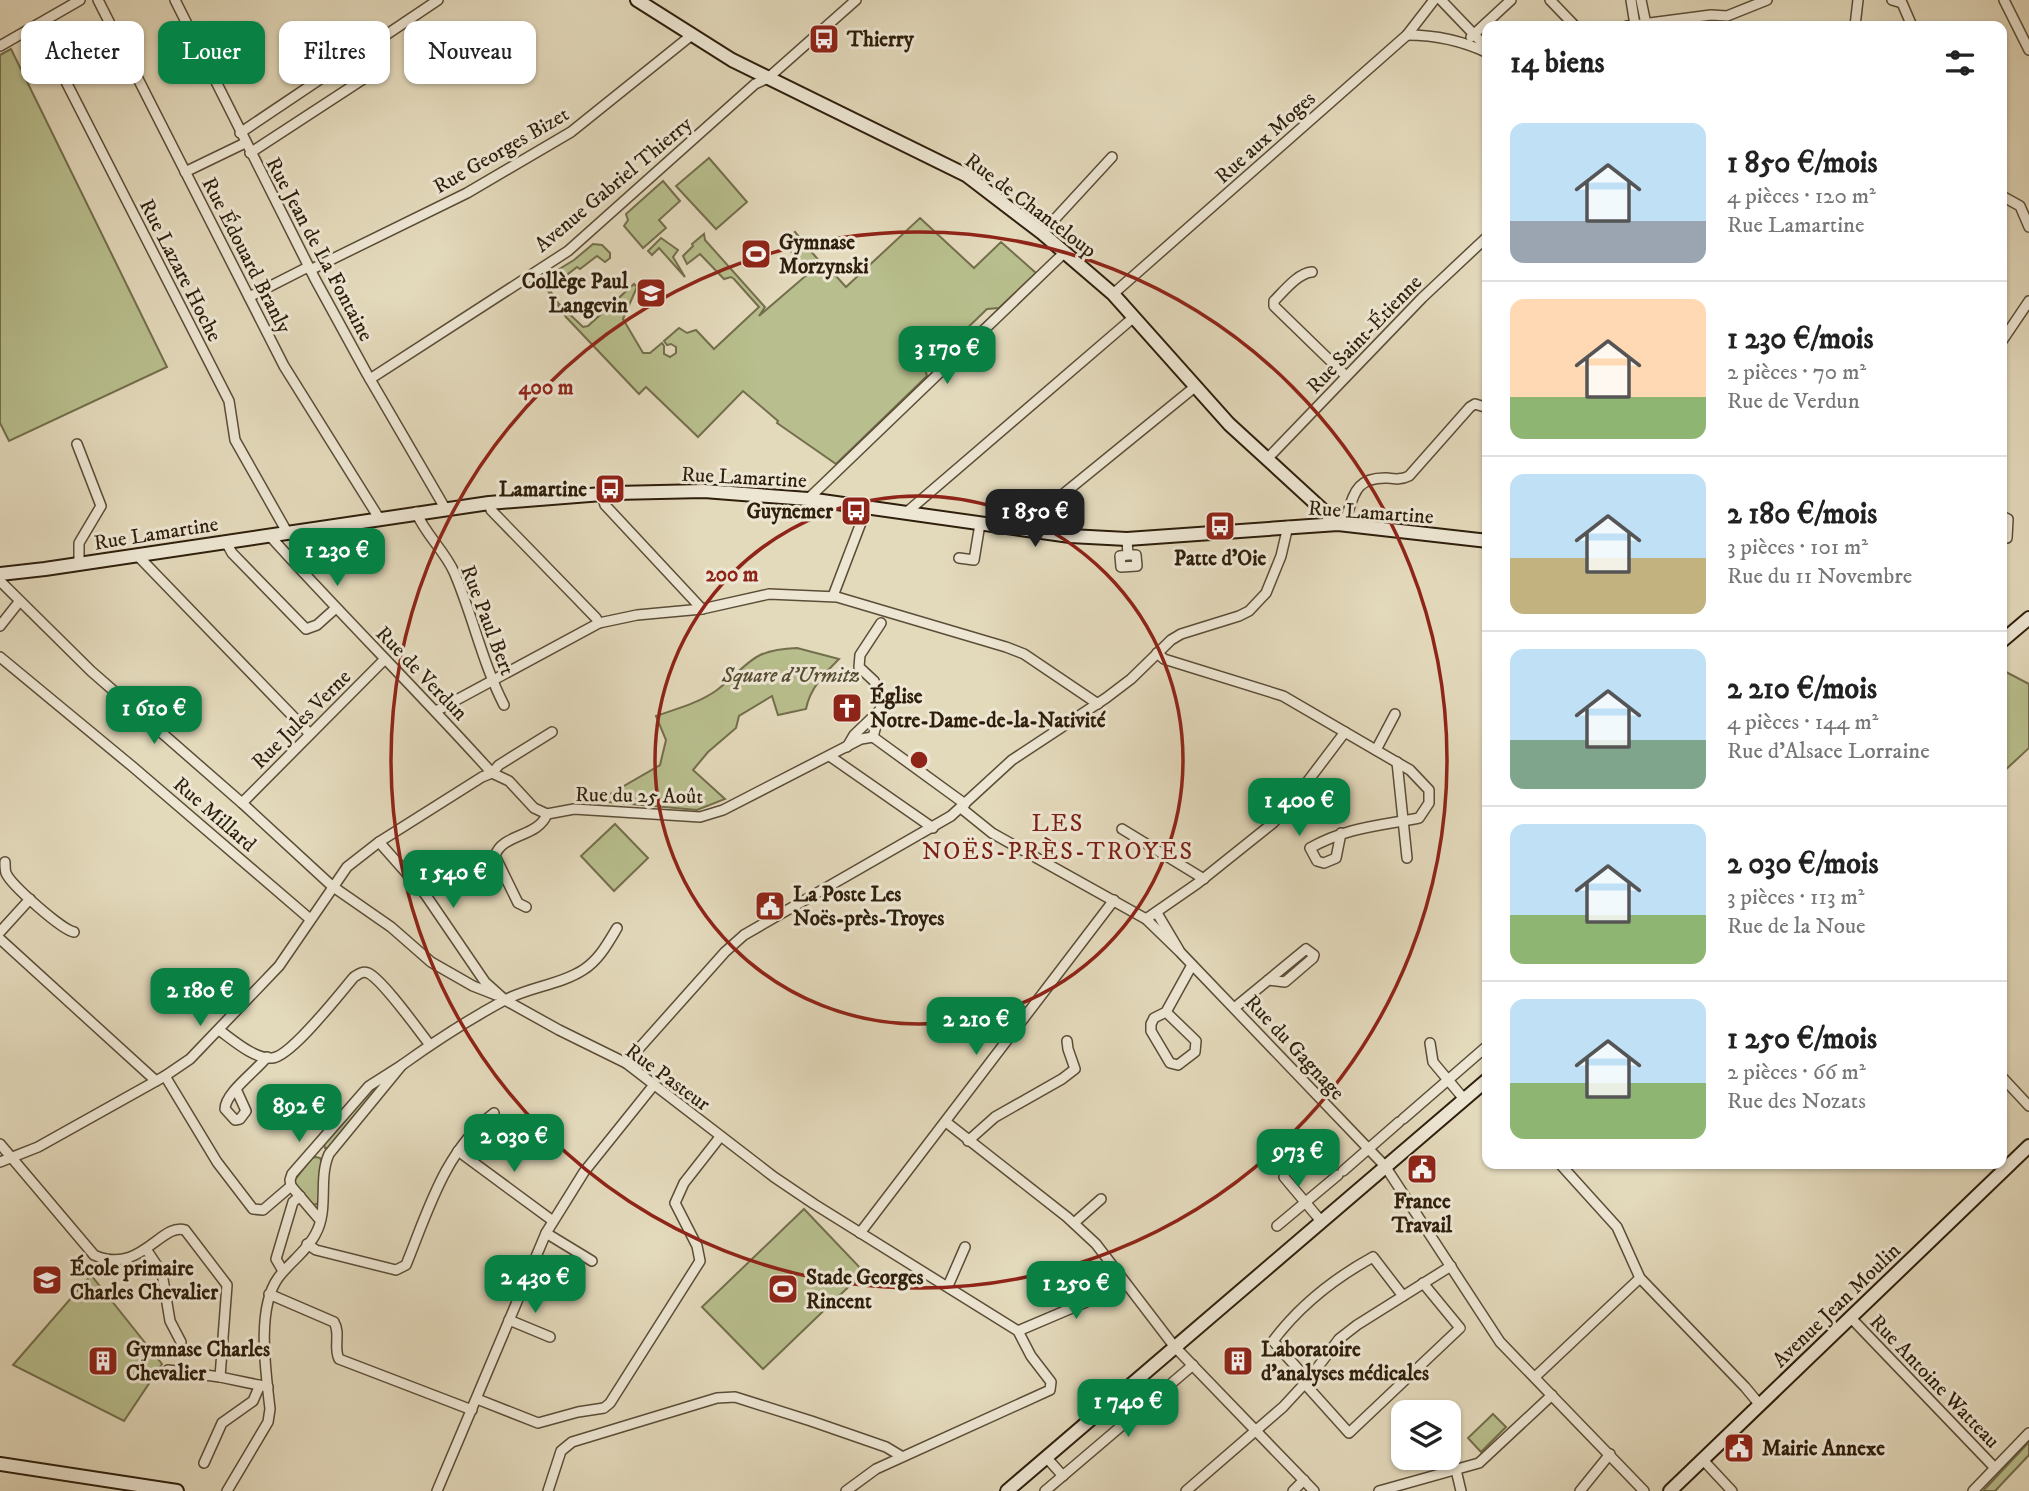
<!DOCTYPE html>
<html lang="fr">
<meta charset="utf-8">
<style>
:root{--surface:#fff;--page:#f6f6f6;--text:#222;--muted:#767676;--line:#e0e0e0;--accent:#0b8043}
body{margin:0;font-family:"IM FELL DW Pica",serif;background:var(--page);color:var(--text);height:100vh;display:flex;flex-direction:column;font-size:26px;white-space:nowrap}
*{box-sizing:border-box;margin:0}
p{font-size:23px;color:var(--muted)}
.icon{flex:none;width:38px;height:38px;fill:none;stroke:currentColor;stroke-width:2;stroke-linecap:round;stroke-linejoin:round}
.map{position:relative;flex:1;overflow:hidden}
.side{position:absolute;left:1482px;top:21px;width:525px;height:1148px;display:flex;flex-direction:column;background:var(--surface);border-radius:14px;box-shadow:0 2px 5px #0004}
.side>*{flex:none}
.top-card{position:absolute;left:21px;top:21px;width:665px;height:63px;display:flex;gap:14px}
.controls{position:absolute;left:1391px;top:1400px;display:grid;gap:14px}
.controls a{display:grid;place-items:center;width:70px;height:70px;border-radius:14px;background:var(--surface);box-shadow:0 2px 5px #0004;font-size:35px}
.price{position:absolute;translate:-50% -60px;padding:0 16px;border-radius:14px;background:var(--accent);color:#fff;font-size:23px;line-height:46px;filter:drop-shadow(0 2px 4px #0008)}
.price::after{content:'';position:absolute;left:50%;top:42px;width:21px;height:16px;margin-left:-10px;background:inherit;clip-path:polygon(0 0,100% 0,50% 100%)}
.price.current{background:#222;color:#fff}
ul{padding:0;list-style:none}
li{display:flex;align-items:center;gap:21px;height:175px;padding:0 28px}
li+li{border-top:2px solid var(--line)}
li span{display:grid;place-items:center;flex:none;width:196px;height:140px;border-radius:14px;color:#555}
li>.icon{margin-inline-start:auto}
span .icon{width:84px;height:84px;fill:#fffc;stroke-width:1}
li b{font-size:30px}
h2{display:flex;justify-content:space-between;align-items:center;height:84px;padding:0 28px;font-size:30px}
.pill{padding:0 24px;border-radius:14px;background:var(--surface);box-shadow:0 2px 5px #0004;font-size:24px;line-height:63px}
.pill.current{background:var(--accent);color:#fff}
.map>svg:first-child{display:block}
</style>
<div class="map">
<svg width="2029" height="1491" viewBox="0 0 2029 1491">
<rect width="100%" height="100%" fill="#e3d9bb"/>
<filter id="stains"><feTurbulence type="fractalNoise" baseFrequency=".00286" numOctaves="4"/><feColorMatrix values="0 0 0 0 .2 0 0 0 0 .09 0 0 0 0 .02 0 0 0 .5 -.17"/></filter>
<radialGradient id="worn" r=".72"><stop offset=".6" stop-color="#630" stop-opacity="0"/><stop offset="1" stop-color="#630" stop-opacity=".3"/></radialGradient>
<g fill="#b8be8d" stroke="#736e4c" stroke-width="2">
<path d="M11,49L167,367L9,441L0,423V55Z"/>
<path d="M709,158L747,202L716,229L676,186Z"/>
<path d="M663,181L680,201L659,220L666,228L643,248L624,226L628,220L626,214Z"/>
<path d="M920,218L974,268L1001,242L1036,273L999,308L987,309L925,369L927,376L836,464L777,423L778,421L743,391L698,437L646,387L639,394L566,317L541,281L543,280L559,304L583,327L588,326L634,284L637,287L623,319L643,353H650L662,343L664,346V354L670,357L676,353V347L671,344L667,345L664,341L679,328L687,333L696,330L714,349L759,307L734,279L731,277L724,279L700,254L687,264L683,256L693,246L692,244L704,234L705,240L765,307L759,316L809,273L783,242L795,232L820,262L825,264L846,287Z"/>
<path d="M661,238L678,250L673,257L685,277L659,248L652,255L648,251Z"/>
<path d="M593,244L602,245L610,253V258L605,262L597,256L580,269L577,267L554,285L548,276L574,260Z"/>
<path d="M797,648L839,659C825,673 810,688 806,709L778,715L772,696L739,716L736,728L708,752L693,770L725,799L697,810L598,801L660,765L666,740L656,716C676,709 699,703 717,690C751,664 749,650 797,648Z"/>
<path d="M2006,672L2029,684V748L2002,773V676Z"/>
<path d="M615,824L648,858L614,891L581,856Z"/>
<path d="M379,1081L385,1083L331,1148H325L324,1144L364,1096Z"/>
<path d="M316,1157L320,1158L323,1164L319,1203L314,1205C306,1202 296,1190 294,1181L312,1158Z"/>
<path d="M804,1209L864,1272L763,1369L702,1307Z"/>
<path d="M91,1275L162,1364L124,1421L13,1365Z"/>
<path d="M1493,1414L1506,1427L1481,1452L1468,1438Z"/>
<path d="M2029,1442V1455L1995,1491H1983Z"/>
</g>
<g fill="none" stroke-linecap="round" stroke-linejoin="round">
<g stroke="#5b4d37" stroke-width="12">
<g id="street">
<path d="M98,0L284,366L379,518"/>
<path d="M175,0L315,279L367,374L445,508"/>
<path d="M1441,0L1488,49"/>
<path d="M1550,0L1575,26"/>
<path d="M1631,0L1635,25"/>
<path d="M1641,0L1646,24"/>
<path d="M1892,0L1902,3L1912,26"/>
<path d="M2004,0L2029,50"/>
<path d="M37,25L229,401L235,440L287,532"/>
<path d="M1627,26L1711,15L1727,16L1767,0"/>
<path d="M1855,26L1858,0"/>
<path d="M1407,35C1436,35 1461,40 1488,53"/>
<path d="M1471,37L1511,0"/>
<path d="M0,46L80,0"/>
<path d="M240,133L438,0"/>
<path d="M250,153L371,74"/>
<path d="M185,172L245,143"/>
<path d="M2002,196L2020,206L2029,227"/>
<path d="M1042,233L1112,157"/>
<path d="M310,270L467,193L571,132L693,34"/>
<path d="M1312,272C1298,273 1284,291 1274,301V306L1346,376"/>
<path d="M1113,294L1407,35L1434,0"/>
<path d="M249,297L308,267"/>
<path d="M2002,341L2029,301"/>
<path d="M370,379L568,251L755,84L768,78L856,0"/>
<path d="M77,444L101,506L79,543V564"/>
<path d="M1268,458L1422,298L1488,236"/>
<path d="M602,495L605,505L702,609"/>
<path d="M808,499L1065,252"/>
<path d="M489,503L491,510L596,618L599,623"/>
<path d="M416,512C425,534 444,550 454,572C473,616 482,662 504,705"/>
<path d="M907,512L1134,317"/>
<path d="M2002,516L2008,519L2007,538"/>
<path d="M1344,524C1354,497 1353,477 1387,478C1395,479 1401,480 1409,476L1470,407L1475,404L1488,408"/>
<path d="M1019,530L1196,386"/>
<path d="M269,535C342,616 419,692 492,773L499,765L552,732"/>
<path d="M1127,539L1128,555L1120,556L1121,567L1137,566L1136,555H1128"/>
<path d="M226,542L232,553L306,629L317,625L336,608"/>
<path d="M137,555L310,734"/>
<path d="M959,558L974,560L980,524"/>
<path d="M0,581L91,671L242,803L332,886L391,927L431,962L473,986L496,995"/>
<path d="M833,596L867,507"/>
<path d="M0,626L19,602"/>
<path d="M1157,653L1164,659L1283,696L1410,770L1429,790V803L1419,818C1378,826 1348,827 1310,848L1317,861L1324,863L1336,858L1341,833"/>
<path d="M0,657L133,767L310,919"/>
<path d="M436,711L599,623L637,615L702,609L769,594L837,597L1006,647L1024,654L1098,704"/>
<path d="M873,737L883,699L874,681L859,667L860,655L881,623"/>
<path d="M873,737L965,804"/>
<path d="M847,747L854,735L880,710"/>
<path d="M1376,750L1395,714"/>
<path d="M831,757L933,828"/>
<path d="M1397,762L1407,858"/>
<path d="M242,803L384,660"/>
<path d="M961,808L992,833L1146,919L1180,952L1385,1166L1500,1342L1644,1491"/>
<path d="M1122,829L1204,879"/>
<path d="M379,842L425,894L485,982L505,1000L559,1030L626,1063L774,1177L814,1204L1018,1331L1031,1356L1051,1382L1050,1390L876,1469L846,1491"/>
<path d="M5,862C5,866 5,870 6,873C11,885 62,930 74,932"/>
<path d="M526,907L518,903L495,856C502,833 538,838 547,814"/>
<path d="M1157,913L1179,950"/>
<path d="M1146,919L1198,883L1273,823L1292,802L1345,732"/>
<path d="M0,932L30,899"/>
<path d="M0,939L156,1081"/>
<path d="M1234,1008L1238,1005L1306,949L1314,955L1313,958L1285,982L1268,980"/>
<path d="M1166,1012L1196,1041L1195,1052L1178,1065L1170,1063L1151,1031V1024L1154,1018L1166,1012L1192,965"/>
<path d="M219,1030C233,1040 254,1059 272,1058C291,1057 340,993 354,977C359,974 362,971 368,973C382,979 419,1031 430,1045"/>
<path d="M1430,1043L1433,1062L1464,1099"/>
<path d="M626,1063L725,952L744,935L951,816L1012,760L1106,698L1131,679L1171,640L1181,634L1239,616L1249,611L1266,593L1281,556L1288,526"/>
<path d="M402,1065C434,1042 468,1020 503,1001C528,987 560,985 583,970C599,960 608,943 617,928"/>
<path d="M165,1076L217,1162L253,1209L263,1210L291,1186"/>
<path d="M2002,1077L2029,1106"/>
<path d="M236,1089L246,1111L240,1119L235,1120L225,1109C225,1093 256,1071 267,1057"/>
<path d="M1403,1119L1486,1047"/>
<path d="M946,1122L1067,1217L1096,1244L1174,1346L1314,1491"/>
<path d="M968,1141L995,1117L1062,1079L1075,1069L1068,1049L1067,1041"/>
<path d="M0,1144L94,1255C140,1276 161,1222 185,1230L227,1285L220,1377"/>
<path d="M458,1151L553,1221"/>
<path d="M0,1162L38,1147L165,1076L190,1059L279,966L347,867L379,842L482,777L492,773L509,781L534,808L547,814L574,809L700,817L723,810L861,739L873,737"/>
<path d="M1560,1164L1617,1227L1640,1278L1745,1387L1760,1405"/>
<path d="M1343,1171L1399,1122"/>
<path d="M1284,1177L1321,1221"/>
<path d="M1074,1223L1101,1199"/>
<path d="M1277,1226L1338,1175"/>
<path d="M546,1233L592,1261"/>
<path d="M860,1233L1114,900"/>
<path d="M307,1244L316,1250L396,1270L406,1265C428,1211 445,1150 494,1113"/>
<path d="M146,1249L162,1273L170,1321L181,1342"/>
<path d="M283,1271L276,1259L293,1202L300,1196"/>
<path d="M948,1286L965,1247"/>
<path d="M269,1294L334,1322C341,1334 333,1347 339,1359L472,1410"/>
<path d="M1851,1318L1995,1468"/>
<path d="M509,1320L550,1337"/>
<path d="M1018,1331L1126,1285"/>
<path d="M168,1370L220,1377L268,1387"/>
<path d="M1535,1377L1640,1278"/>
<path d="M1308,1380L1273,1341C1300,1305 1333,1279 1373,1257L1403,1296"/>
<path d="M1305,1384L1349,1433L1460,1328L1423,1283"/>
<path d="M477,1399L538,1423L578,1412L604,1408L610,1403L700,1261L697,1246L675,1203L684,1183L720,1137"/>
<path d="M1046,1457L1063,1476"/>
<path d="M1703,1460L1732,1491"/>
<path d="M204,1463L222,1423L253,1401L260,1385"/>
<path d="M1456,1470L1461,1491"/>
<path d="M227,1491L268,1422L270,1409C266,1373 256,1309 278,1278C289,1263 308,1250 316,1233C329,1209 318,1178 329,1154L402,1065L369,1086L292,1174L290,1180L291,1186L320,1220"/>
<path d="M437,1491L546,1233L584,1172L653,1086"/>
<path d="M548,1491L561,1451L572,1442L717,1398L735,1397L811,1421L886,1447L901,1456"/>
<path d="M1045,1491L1193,1365"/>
<path d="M1186,1491L1283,1407L1308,1380L1339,1339L1357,1325L1451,1266"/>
<path d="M1293,1491L1304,1480"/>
<path d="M1379,1491L1479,1463L1552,1395"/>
<path d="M1580,1491L1610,1454"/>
<path d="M1973,1491L2029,1433"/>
</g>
</g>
<g stroke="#2e1e0b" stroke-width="16">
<g id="secondary">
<path d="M637,0L732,60L966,175L1042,233L1113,294L1229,424L1338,524"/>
<path d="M0,574L45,569L489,503L615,493L704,491L808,499L1070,536L1127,539L1338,524L1488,541"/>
<path d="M2002,641L2029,618"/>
<path d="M0,1464L177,1491"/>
<path d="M1007,1491L1488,1079"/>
<path d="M1670,1491L2029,1146"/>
</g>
</g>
<use href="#street" stroke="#ede6d3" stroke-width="9"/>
<use href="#secondary" stroke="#ede6d3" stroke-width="12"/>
</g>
<g fill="none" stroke="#8f2418" stroke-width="3.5">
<circle cx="919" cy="760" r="264"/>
<circle cx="919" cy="760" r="528"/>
</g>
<defs>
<g id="bus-square" transform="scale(1.575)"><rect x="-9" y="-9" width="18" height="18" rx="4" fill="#8f2418" stroke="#ede6d3"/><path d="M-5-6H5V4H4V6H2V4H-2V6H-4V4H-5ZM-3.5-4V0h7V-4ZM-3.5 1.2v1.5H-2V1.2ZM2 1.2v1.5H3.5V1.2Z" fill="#fff"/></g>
<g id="stadium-square" transform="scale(1.575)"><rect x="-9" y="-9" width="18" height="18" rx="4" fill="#8f2418" stroke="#ede6d3"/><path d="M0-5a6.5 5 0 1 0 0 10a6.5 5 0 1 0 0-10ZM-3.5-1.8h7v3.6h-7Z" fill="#fff"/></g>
<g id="school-square" transform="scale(1.575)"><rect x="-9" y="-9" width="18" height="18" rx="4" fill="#8f2418" stroke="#ede6d3"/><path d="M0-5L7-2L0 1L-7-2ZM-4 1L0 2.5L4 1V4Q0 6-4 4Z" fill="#fff"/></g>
<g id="church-square" transform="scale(1.575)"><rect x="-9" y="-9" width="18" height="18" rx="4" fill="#8f2418" stroke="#ede6d3"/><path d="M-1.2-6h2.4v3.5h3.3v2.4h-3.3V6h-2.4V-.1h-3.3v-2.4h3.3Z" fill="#fff"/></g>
<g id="civic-square" transform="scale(1.575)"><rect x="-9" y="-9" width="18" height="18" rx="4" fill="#8f2418" stroke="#ede6d3"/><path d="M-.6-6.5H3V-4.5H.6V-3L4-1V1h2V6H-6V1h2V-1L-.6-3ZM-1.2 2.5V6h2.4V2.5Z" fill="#fff"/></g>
<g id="building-square" transform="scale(1.575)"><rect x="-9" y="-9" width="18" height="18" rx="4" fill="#8f2418" stroke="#ede6d3"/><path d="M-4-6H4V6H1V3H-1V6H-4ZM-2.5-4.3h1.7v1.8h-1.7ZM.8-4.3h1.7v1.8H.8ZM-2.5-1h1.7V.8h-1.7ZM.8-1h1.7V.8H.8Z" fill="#fff"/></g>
</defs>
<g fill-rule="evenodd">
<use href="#bus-square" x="824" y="39"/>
<use href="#stadium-square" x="756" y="254"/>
<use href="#school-square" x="651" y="293"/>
<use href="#bus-square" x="610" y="489"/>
<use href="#bus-square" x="856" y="511"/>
<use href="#bus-square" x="1220" y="526"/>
<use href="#church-square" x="847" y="708"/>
<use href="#civic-square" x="770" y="906"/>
<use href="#civic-square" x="1422" y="1169"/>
<use href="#school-square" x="47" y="1280"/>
<use href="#stadium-square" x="783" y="1289"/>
<use href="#building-square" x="103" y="1361"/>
<use href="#building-square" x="1238" y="1361"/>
<use href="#civic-square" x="1739" y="1448"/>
</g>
<g text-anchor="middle" stroke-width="6" stroke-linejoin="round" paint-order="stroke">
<g font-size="21" font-weight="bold" fill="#2e1e0b" stroke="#ede6d3" text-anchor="start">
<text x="847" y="46">Thierry</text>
<text x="779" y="249">Gymnase<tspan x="779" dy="24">Morzynski</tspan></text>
<text x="628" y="288" text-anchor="end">Collège Paul<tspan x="628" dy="24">Langevin</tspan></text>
<text x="587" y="496" text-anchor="end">Lamartine</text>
<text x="833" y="518" text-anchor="end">Guynemer</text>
<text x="1220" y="565" text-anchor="middle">Patte d'Oie</text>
<text x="870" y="703">Église<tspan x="870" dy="24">Notre-Dame-de-la-Nativité</tspan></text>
<text x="793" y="901">La Poste Les<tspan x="793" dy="24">Noës-près-Troyes</tspan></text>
<text x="1422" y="1208" text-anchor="middle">France<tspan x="1422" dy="24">Travail</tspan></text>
<text x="70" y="1275">École primaire<tspan x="70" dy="24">Charles Chevalier</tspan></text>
<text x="806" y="1284">Stade Georges<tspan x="806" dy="24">Rincent</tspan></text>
<text x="126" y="1356">Gymnase Charles<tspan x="126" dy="24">Chevalier</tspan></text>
<text x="1261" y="1356">Laboratoire<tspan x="1261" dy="24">d'analyses médicales</tspan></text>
<text x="1762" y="1455">Mairie Annexe</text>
</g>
<g font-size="21" fill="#2e1e0b" stroke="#ede6d3">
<text transform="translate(1265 137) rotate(-42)" y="7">Rue aux Moges</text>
<text transform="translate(501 150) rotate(-30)" y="7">Rue Georges Bizet</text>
<text transform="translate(613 184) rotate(-40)" y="7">Avenue Gabriel Thierry</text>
<text transform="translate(1031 205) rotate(37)" y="7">Rue de Chanteloup</text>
<text transform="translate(320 249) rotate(62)" y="7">Rue Jean de La Fontaine</text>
<text transform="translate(247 255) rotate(63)" y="7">Rue Édouard Branly</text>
<text transform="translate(181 270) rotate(63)" y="7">Rue Lazare Hoche</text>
<text transform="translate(1364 334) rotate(-46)" y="7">Rue Saint-Étienne</text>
<text transform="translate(744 477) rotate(3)" y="7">Rue Lamartine</text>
<text transform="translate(1371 512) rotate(4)" y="7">Rue Lamartine</text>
<text transform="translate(156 533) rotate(-9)" y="7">Rue Lamartine</text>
<text transform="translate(488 620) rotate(69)" y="7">Rue Paul Bert</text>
<text transform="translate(422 673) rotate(46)" y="7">Rue de Verdun</text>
<text transform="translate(301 719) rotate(-45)" y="7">Rue Jules Verne</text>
<text transform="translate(639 795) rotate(1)" y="7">Rue du 25 Août</text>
<text transform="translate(215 814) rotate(41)" y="7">Rue Millard</text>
<text transform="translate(1295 1047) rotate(47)" y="7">Rue du Gagnage</text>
<text transform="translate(668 1077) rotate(36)" y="7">Rue Pasteur</text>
<text transform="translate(1836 1305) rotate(-44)" y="7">Avenue Jean Moulin</text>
<text transform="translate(1935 1381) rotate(46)" y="7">Rue Antoine Watteau</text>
</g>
<g font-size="21" font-style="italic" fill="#574e32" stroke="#ede6d3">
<text x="791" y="682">Square d'Urmitz</text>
</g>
<g font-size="24" letter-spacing="2" fill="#7a1f14" stroke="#ede6d3">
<text x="1058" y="831">LES<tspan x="1058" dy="28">NOËS-PRÈS-TROYES</tspan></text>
</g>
</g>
<circle cx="919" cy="760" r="10" fill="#8f2418" stroke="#ede6d3" stroke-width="3.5"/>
<g font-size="21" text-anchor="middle" font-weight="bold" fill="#8f2418" stroke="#ede6d3" stroke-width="6" stroke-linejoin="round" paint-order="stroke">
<text x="546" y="394">400 m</text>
<text x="732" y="581">200 m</text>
</g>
<rect width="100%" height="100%" filter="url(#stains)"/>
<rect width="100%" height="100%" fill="url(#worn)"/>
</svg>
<div class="controls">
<a><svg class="icon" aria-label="layers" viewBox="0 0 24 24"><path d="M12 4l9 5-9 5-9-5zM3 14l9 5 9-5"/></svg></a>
</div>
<b class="price" style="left:947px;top:386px">3 170 €</b>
<b class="price current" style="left:1035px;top:549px">1 850 €</b>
<b class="price" style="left:337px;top:588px">1 230 €</b>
<b class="price" style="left:154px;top:746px">1 610 €</b>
<b class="price" style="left:1299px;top:838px">1 400 €</b>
<b class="price" style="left:453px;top:910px">1 540 €</b>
<b class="price" style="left:200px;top:1028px">2 180 €</b>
<b class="price" style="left:976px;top:1057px">2 210 €</b>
<b class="price" style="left:299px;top:1144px">892 €</b>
<b class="price" style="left:514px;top:1174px">2 030 €</b>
<b class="price" style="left:1298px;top:1189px">973 €</b>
<b class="price" style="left:535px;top:1315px">2 430 €</b>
<b class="price" style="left:1076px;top:1321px">1 250 €</b>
<b class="price" style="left:1128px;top:1439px">1 740 €</b>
<div class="top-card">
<a class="pill">Acheter</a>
<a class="pill current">Louer</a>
<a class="pill">Filtres</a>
<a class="pill">Nouveau</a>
</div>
<section class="side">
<h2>14 biens<svg class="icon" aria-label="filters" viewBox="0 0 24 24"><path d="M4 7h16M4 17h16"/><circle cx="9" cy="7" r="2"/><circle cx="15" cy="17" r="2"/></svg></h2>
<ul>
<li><span style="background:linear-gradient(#bfe0f5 70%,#9aa5b1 0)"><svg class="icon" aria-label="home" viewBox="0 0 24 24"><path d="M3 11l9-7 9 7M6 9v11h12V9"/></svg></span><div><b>1 850 €/mois</b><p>4 pièces · 120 m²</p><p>Rue Lamartine</p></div></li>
<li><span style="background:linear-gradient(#ffd9b3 70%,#8fb573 0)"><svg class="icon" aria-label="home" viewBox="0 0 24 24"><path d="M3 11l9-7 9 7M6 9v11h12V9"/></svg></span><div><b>1 230 €/mois</b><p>2 pièces · 70 m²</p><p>Rue de Verdun</p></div></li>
<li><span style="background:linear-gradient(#bfe0f5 60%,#c2b280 0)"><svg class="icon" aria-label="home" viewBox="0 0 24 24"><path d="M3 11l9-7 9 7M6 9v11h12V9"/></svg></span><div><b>2 180 €/mois</b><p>3 pièces · 101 m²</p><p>Rue du 11 Novembre</p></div></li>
<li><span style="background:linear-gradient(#bfe0f5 65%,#7fa58c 0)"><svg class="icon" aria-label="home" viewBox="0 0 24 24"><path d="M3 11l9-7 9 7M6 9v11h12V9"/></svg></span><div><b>2 210 €/mois</b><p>4 pièces · 144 m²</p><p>Rue d'Alsace Lorraine</p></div></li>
<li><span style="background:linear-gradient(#bfe0f5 65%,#8fb573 0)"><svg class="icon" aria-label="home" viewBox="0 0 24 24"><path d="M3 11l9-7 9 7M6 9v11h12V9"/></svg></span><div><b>2 030 €/mois</b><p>3 pièces · 113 m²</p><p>Rue de la Noue</p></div></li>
<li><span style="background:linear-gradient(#bfe0f5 60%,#8fb573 0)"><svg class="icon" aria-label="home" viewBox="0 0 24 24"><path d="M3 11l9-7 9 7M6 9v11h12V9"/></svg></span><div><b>1 250 €/mois</b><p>2 pièces · 66 m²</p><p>Rue des Nozats</p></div></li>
</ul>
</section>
</div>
